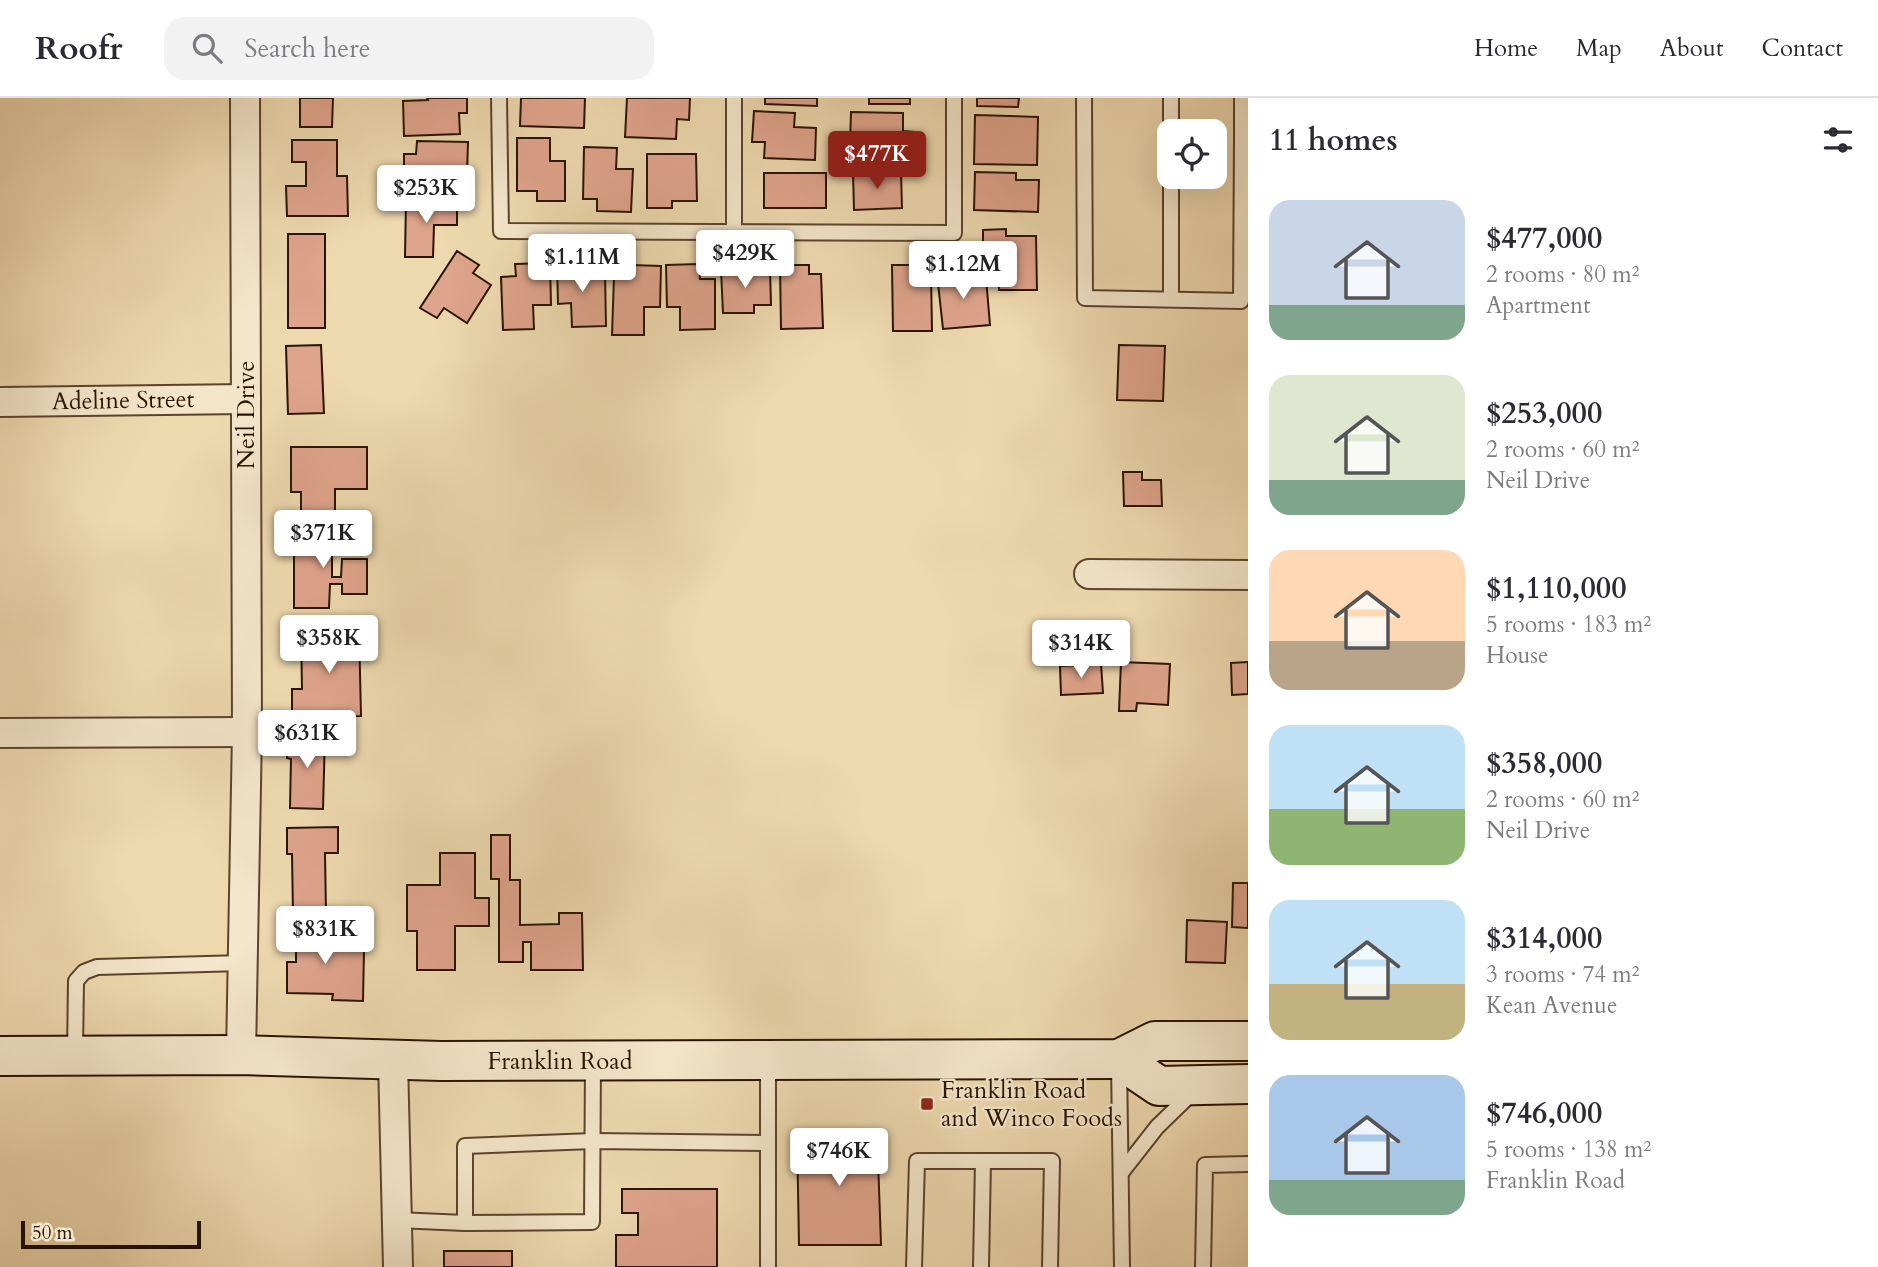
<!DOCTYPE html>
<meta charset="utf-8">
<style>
:root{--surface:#fff;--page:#f2f2f3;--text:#2b2b33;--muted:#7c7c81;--line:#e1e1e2;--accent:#8f2418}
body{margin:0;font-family:Cardo,serif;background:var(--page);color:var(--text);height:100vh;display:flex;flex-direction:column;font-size:26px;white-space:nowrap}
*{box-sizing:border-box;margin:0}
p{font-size:23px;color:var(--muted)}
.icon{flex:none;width:38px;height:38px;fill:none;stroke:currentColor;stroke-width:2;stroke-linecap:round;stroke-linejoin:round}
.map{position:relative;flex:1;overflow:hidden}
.sheet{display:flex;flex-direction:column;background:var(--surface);width:630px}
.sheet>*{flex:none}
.controls{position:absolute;left:1157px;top:21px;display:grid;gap:14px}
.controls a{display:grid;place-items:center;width:70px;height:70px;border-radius:14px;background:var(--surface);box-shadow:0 7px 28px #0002;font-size:35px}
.scale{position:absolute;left:21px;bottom:18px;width:180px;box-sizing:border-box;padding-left:7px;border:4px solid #2a1302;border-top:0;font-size:19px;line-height:24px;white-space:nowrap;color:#2a1302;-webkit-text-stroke:5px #f4e6cb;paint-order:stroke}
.price{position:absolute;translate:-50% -60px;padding:0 16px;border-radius:7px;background:#fff;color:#222;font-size:23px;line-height:46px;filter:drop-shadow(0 2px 4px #0008)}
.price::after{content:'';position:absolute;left:50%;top:42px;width:21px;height:16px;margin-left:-10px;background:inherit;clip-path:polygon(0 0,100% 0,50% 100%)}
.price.on{background:var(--accent);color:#fff}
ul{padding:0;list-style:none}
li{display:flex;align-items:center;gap:21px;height:175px;padding:0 21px}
li span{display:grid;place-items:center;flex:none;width:196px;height:140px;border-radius:21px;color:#555}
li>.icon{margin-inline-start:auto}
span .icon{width:84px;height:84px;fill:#fffc;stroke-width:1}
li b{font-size:30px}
h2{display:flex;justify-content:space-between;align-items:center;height:84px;padding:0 21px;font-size:30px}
header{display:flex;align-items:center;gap:42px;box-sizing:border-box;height:98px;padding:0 35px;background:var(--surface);border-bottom:2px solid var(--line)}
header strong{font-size:33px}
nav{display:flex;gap:38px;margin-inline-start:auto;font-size:24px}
.search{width:490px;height:63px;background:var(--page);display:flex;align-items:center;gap:18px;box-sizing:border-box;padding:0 24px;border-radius:21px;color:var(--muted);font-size:26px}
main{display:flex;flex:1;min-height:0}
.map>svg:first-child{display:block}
</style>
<header>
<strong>Roofr</strong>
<div class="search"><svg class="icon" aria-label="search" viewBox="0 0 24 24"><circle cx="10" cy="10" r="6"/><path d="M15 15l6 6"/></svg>Search here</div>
<nav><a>Home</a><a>Map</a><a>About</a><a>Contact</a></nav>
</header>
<main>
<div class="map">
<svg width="1248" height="1169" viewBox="0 0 1248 1169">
<rect width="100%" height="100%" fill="#eed9af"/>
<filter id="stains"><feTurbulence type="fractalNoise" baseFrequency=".00286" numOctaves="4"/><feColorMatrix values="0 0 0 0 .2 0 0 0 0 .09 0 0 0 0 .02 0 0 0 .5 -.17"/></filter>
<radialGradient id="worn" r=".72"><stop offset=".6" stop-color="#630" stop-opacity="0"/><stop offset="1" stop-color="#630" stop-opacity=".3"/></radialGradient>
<g fill="#dfa48c" stroke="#2a1302" stroke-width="2">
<path d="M300,0H333L332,29H300Z"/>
<path d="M427,0H467V15H459L460,36L404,38L403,3L428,2Z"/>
<path d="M521,0H585L584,30L520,28Z"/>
<path d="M627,0H690L689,22L677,21L676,41L625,39Z"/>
<path d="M765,0H817V8L765,6Z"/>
<rect x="869" y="0" width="41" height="6"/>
<path d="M977,0H1019L1018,9L977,8Z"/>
<path d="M754,13L795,15L794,29L816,30L815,62L764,60L765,44H752Z"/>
<path d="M851,14L903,15V33L914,34L913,64L874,63L875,46H850Z"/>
<path d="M975,17L1038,19L1037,67L974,66Z"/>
<path d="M517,40H550V63H565V103H537V93H517Z"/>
<path d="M292,42H337V78H347L348,118H287L286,88H306V64H292Z"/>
<path d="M417,43L468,44L467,76H456L455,90L404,89V56H416Z"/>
<path d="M584,49L617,50L616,71H633L631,114L597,113V101H583Z"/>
<path d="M647,56H696L697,103H672V110H647Z"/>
<path d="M901,74L902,110L854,112L853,75Z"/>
<path d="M975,74L1016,75V82H1039L1038,114L974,112Z"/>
<rect x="764" y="75" width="62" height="35"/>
<path d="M406,102L457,103V127H434L433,159H405Z"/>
<path d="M1006,131V138H1036L1037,192H999V156H983V132Z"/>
<rect x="288" y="136" width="37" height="94"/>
<path d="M457,153L479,167L473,175L491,187L467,225L444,210L437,220L420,210Z"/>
<path d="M584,164V176L605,175L606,228L572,229L571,205L558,206L557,165Z"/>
<path d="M550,165L551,207H533L534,231L503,232L501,179L516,178L515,166Z"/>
<path d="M699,166L700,181H715V231L680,232V209H667L666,167Z"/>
<path d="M631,167L661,168L660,209H644V237H612L614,178H631Z"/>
<path d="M780,167H809V176H821L823,230L781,231Z"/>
<path d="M892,167H919L920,176H931L932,233H893Z"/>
<path d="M770,171L771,207H754V215H723L721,172Z"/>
<path d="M962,173L963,183L986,180L990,227L943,231L937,176Z"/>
<path d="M321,247L324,315L288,316L286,248Z"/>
<path d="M1119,247L1165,248L1163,303L1117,302Z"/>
<path d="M291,349H367V391H335V418H301V394H291Z"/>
<path d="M1123,374H1142V382H1161L1162,408H1124Z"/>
<path d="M294,432H332V479H341L342,461H367V496H342V486H330L329,510H294Z"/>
<path d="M359,532L361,618L292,619V591H302L301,533Z"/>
<path d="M1121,564L1170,566L1168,607L1137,605L1136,613H1119Z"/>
<path d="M1248,564V596L1232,597L1231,565Z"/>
<path d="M1101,566L1103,595L1061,597L1060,568Z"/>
<path d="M287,636L325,637L323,711L290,710L291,661L287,660Z"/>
<path d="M338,729V755H325L326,816H293L292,756H287V730Z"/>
<path d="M491,737H510V782H520V827L559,826V815H582L583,872H531V844H523V864H499V781H491Z"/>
<path d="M440,755H475V800H489V828H455V872H417V833H407V787H440Z"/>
<path d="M1233,785H1248V830L1232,829Z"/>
<path d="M1187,822L1227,824L1225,865L1186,864Z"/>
<path d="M296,828H337L336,852H364L363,903L332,902L333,896L287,895V864H296Z"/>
<path d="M877,1033L881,1147H799L797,1034Z"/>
<path d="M622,1091H717V1169H616V1137H638V1115H622Z"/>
<rect x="444" y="1153" width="68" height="16"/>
</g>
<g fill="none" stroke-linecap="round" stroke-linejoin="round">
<g stroke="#5b442d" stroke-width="18">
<g id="service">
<path d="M499,0L501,133L954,135V0"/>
<path d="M734,0V134"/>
<path d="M1084,0L1085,200L1241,203L1242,41H1248"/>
<path d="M1242,0V41"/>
<path d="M1171,33V0"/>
<path d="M1171,201V79"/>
<path d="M75,956L76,883L84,874L97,869L243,865"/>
<path d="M768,964V1169"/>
<path d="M1119,966L1122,1169"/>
<path d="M1121,1075L1157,1029L1192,995"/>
<path d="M397,1122L465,1125L592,1124L593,963"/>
<path d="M465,1125V1048L593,1043L768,1045"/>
<path d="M914,1169L917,1063H1052L1050,1169"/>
<path d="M981,1169L983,1063"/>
<path d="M1203,1169L1205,1067L1248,1066"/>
</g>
</g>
<g stroke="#5b442d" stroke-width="32">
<g id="minor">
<path d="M0,304L246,301"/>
<path d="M1089,476L1248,477"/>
<path d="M0,635L247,634"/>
<path d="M241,957L247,634L245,0"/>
<path d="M393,962L398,1169"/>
</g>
</g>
<g stroke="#2a1302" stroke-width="42">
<g id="secondary">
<path d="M0,958L241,957L441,963L1119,961L1155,943H1248"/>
<path d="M1119,961L1159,988L1248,986"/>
</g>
</g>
<use href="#service" stroke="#f4e6cb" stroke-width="14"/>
<use href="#minor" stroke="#f4e6cb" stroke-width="28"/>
<use href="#secondary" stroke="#f4e6cb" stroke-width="38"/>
</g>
<rect fill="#8f2418" stroke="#f4e6cb" stroke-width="2.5" x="920" y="999" width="14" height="14" rx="3.5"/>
<g text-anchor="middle" stroke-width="5" stroke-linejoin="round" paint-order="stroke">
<g font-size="24" fill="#2a1302" stroke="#f4e6cb">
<text transform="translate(123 302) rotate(-1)" y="8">Adeline Street</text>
<text transform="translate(246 317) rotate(-90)" y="8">Neil Drive</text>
<text x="560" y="971">Franklin Road</text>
</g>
<g font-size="24" fill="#2a1302" stroke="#f4e6cb" text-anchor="start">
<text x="941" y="1000">Franklin Road<tspan x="941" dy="28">and Winco Foods</tspan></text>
</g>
</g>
<rect width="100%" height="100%" filter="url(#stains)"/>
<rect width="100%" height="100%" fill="url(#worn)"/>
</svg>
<div class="controls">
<a><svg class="icon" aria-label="locate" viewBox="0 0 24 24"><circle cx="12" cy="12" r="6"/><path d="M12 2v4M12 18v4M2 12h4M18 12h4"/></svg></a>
</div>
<div class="scale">50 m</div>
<b class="price on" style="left:877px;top:93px">$477K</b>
<b class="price" style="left:426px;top:127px">$253K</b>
<b class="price" style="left:745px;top:192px">$429K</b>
<b class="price" style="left:582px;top:196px">$1.11M</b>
<b class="price" style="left:963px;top:203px">$1.12M</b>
<b class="price" style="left:323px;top:472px">$371K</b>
<b class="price" style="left:329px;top:577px">$358K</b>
<b class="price" style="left:1081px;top:582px">$314K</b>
<b class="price" style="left:307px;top:672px">$631K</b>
<b class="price" style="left:325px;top:868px">$831K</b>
<b class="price" style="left:839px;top:1090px">$746K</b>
</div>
<section class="sheet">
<h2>11 homes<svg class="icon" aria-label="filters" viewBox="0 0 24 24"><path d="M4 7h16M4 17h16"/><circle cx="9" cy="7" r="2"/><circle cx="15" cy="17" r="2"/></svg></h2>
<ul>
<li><span style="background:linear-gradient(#c9d6e8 75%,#7fa58c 0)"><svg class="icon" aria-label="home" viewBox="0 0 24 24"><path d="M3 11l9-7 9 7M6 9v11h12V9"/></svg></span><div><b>$477,000</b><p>2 rooms · 80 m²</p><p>Apartment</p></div></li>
<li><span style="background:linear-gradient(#dfe7d0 75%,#7fa58c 0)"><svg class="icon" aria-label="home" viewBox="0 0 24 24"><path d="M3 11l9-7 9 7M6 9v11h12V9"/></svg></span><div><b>$253,000</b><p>2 rooms · 60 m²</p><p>Neil Drive</p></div></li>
<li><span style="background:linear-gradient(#ffd9b3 65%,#b9a48a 0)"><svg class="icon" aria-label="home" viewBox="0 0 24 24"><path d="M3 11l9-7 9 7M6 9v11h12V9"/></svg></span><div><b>$1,110,000</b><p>5 rooms · 183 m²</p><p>House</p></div></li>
<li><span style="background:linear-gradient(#bfe0f5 60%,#8fb573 0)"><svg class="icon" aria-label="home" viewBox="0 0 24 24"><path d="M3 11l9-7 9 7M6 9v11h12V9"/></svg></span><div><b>$358,000</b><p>2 rooms · 60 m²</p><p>Neil Drive</p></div></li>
<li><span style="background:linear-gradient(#bfe0f5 60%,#c2b280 0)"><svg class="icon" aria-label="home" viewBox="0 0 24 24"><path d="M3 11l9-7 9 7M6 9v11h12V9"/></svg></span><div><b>$314,000</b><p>3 rooms · 74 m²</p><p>Kean Avenue</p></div></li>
<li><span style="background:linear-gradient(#a9c7e8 75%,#7fa58c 0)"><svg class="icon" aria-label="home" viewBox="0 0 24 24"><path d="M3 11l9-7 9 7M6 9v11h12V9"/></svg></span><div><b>$746,000</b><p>5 rooms · 138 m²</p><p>Franklin Road</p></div></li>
</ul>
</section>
</main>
